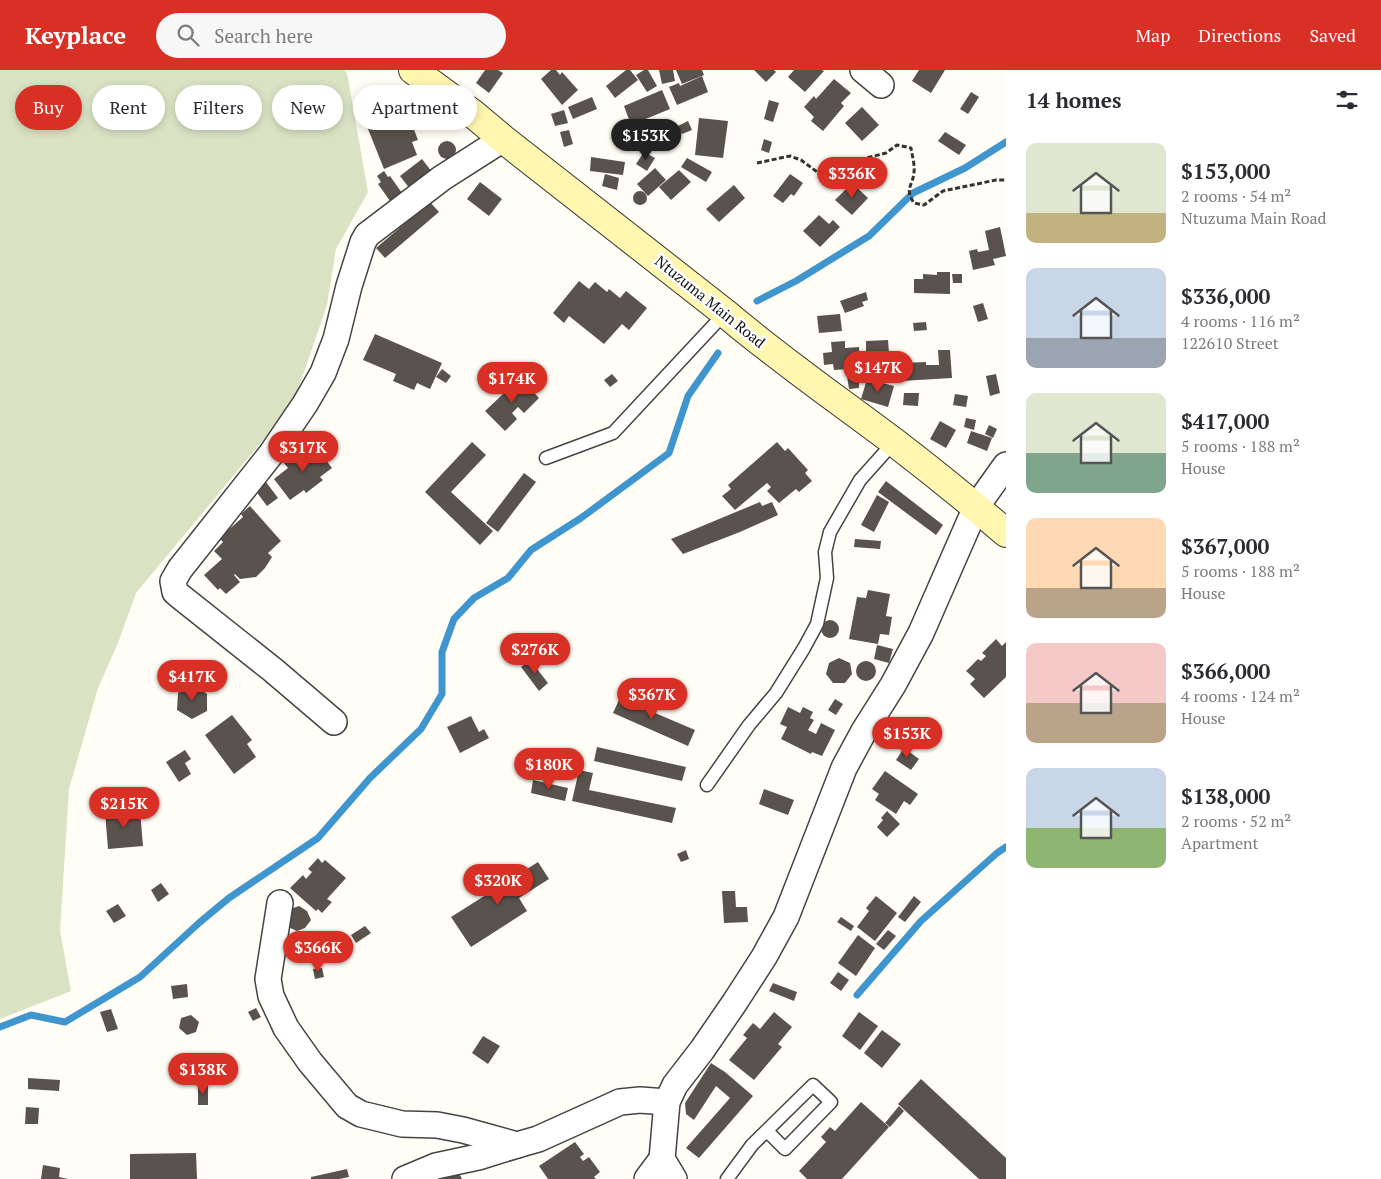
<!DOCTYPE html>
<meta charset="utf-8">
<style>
:root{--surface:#fff;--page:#f7f7f7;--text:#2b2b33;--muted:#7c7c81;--accent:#d93025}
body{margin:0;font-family:"PT Serif",serif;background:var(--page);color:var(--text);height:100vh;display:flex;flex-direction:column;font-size:19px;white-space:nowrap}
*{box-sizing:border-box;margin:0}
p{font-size:16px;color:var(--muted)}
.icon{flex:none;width:28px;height:28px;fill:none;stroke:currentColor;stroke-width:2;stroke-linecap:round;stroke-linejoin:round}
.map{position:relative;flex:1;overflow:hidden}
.sheet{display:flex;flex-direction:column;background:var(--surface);width:375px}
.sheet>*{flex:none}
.guide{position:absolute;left:15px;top:15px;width:475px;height:45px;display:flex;gap:10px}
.price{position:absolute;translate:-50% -42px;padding:0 11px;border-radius:18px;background:var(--accent);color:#fff;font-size:16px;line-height:32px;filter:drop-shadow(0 1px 2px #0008)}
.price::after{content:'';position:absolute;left:50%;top:30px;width:15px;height:11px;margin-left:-8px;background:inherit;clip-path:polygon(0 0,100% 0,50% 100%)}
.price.selected{background:#222;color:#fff}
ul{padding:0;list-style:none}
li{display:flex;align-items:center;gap:15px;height:125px;padding:0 20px}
li span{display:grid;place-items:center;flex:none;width:140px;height:100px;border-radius:10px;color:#555}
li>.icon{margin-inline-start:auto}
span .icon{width:60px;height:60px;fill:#fffc;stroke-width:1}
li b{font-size:21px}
h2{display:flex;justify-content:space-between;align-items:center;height:60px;padding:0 20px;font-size:21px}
.pill{padding:0 18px;border-radius:22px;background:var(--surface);box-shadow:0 2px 8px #0003;font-size:18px;line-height:45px}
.pill.selected{background:var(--accent);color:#fff}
header{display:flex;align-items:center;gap:30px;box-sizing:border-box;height:70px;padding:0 25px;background:var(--accent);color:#fff}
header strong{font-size:24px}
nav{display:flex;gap:28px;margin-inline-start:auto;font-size:18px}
.search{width:350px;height:45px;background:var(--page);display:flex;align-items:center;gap:12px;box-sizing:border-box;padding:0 18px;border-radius:28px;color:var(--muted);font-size:19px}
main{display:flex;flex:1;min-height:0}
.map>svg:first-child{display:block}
</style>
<header>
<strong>Keyplace</strong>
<div class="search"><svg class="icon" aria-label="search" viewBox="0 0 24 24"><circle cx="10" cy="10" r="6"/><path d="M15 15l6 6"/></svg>Search here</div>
<nav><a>Map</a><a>Directions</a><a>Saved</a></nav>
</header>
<main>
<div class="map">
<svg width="1006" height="1109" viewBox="0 0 1006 1109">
<rect width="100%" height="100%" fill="#fffdf5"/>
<path fill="#d9e3c4" d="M0,0H344L347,3L368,122L336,179L327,235L293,334L136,523L118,573L98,618L69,719L60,861L71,921L0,949Z"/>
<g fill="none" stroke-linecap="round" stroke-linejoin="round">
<g stroke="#3f96cf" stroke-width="7">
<path d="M757,231L796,211L869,166L913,123L965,98L1006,72"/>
<path d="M857,925L921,851L997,783L1006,777"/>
<path d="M0,957L31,945L65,952L140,907L200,852L229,828L318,768L370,708L421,659L442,624V582L454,549L474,528L508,508L531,480L581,448L669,383L688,326L718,283"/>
</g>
</g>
<g fill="#5a524d">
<path d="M485,0H498L503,3L489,23L476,13Z"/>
<path d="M551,0H556L560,5L562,2L578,20L562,35L541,9Z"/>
<path d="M626,0H630L638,10L615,28L606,16Z"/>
<path d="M644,0H648L657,16L647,22L636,5Z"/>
<path d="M659,0H673L675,11L662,14Z"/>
<path d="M676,0H702L704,5L682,14Z"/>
<path d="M754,0H774L776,2L766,12Z"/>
<path d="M794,0H822L824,1L805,22L788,7Z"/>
<path d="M919,0H945L931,23L912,11Z"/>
<path d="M702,6L708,22L677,35L669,17L679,13L680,16Z"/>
<path d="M834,9L851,23L841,33L844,36L823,61L811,51L814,47L804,37L814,26L816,29Z"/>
<path d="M662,20L670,39L631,55L624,36Z"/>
<path d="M971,22L979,27L968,44L960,39Z"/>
<path d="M592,27L597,39L573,49L568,37Z"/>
<path d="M769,30L779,33L773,52L764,49Z"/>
<path d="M397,36L404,52L410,49L418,70L412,72L417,85L384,99L364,49Z"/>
<path d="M862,37L879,55L862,71L845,53Z"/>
<path d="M564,40L568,53L555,56L551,44Z"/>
<path d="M699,48L728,51L723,88L695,85Z"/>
<path d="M688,51L692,60L682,64L678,56Z"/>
<path d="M675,56L678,63L671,67L668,60Z"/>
<path d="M569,60L573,74L564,77L560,62Z"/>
<path d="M945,62L966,75L959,85L938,71Z"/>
<path d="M764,69L772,72L769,83L761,80Z"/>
<circle cx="447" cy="80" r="9"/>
<path d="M644,82L655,88L647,101L636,94Z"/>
<path d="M591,87L625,92L623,105L590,101Z"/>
<path d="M687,88L712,102L706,112L681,97Z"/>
<path d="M422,89L432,102L410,119L400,106Z"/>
<path d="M655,98L666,110L648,126L637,114Z"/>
<path d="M679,100L691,112L671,130L659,117Z"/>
<path d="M384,101L388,107L390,106L402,123L390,131L378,114L381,112L377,106Z"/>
<path d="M605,104L619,108L617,120L602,116Z"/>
<path d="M790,104L803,113L794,126L791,124L783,133L773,126Z"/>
<path d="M480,112L502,129L489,146L467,129Z"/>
<path d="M852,113L868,128L852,145L835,130Z"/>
<path d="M734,115L745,128L719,152L706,139Z"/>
<circle cx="640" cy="128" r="7"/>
<path d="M430,132L439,142L385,188L376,178Z"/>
<path d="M819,145L829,154L833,150L840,157L820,177L803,161Z"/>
<path d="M1000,157L1006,186L993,189L995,195L973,200L969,181L977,179L978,182L989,180L985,161Z"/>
<path d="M937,202H950V224L914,223V209H923V204L937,205Z"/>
<path d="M952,204H962V213H953Z"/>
<path d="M579,211L589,219L595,212L607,222L609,219L620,228L626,221L647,238L629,260L622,254L604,274L569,246L564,253L553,243Z"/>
<path d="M866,222L868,230L862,232L864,236L845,243L840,231Z"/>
<path d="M983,233L988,249L978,252L973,236Z"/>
<path d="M840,244L842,261L819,263L817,246Z"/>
<path d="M926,252L927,260L914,261L913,253Z"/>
<path d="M375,264L442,293L430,319L417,313L414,320L393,311L396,304L363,290Z"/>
<path d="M888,270L889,283L866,284V271Z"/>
<path d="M845,271V278L859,277L860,294L848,295L849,299L834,300L833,294L824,295L823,283L832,282L831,272Z"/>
<path d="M938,280H950L952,308L901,311L900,293L926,292V295H939Z"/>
<path d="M442,299L451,306L446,313L436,307Z"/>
<path d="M612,304L618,311L610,317L604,310Z"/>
<path d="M996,304L1000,323L990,326L986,306Z"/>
<path d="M859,305V318L849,319L847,306Z"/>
<path d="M520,308L539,328L524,343L518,337L512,343L517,349L505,361L485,341Z"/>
<path d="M867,309L894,316L888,337L861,329Z"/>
<path d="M904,323H919L918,336L903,335Z"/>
<path d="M955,324L968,326L966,337L953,335Z"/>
<path d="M966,348L976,350L974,360L964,357Z"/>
<path d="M940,351L956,360L946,378L930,369Z"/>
<path d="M989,355L997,359L993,368L985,364Z"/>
<path d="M971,361L992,368L987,381L967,373Z"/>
<path d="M472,372L486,385L451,422L493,461L480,475L425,422Z"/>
<path d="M777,372L785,381L788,378L808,400L805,403L812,411L799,422L796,419L779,433L767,421L771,417L767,413L735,440L722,426L731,419L728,415Z"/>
<path d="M316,377L332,398L320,407L323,410L306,423L304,420L290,430L274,409L288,398L284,393L300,381L304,386Z"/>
<path d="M524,403L536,412L498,462L486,453Z"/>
<path d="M886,411L943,455L936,465L878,422Z"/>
<path d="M266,412L278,428L267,436L255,420Z"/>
<path d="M877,425L889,432L874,462L861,455Z"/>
<path d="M760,432L762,436L772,432L778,445L740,462L683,484L671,469Z"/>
<path d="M250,436L281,471L268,483L272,487L265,498L256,507L240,509L235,504L234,505L240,512L226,524L220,518L218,520L204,505L222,489L214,481L223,472L219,468L243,447L241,444Z"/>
<path d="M855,469L881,471L880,479L854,477Z"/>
<path d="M868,520L890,524L886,546L892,547L889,565L880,564L878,574L849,569L857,527L866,528Z"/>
<circle cx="830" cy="559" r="9"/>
<path d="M996,569L1002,576L1006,572V607L984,628L970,614L975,609L966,601L978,589L981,591L986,586L982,583Z"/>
<path d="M877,575L893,579L889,593L874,589Z"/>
<path d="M839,588L850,593L852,604L845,613H833L826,604L829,593Z"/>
<path d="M530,590L548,613L539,621L521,597Z"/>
<circle cx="866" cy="601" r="10"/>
<path d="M193,614L207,624V641L192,649L177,640L178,623Z"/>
<path d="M624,619L633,623L631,628L636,631L634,634L695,660L688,676L613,643Z"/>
<path d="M835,629L843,634L836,645L828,640Z"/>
<path d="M788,637L800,643L803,637L813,642L810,648L814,650L808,660L816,664L821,653L835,660L822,686L812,682L811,684L781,669L787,657L780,654Z"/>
<path d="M232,645L252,670L247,674L256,687L234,704L205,665Z"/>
<path d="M471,646L479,662L484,659L489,668L460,683L447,657Z"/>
<path d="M597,677L686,697L682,711L594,691Z"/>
<path d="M904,678L919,689L911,700L896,690Z"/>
<path d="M185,680L191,689L185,693L191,704L179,712L166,692Z"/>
<path d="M579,700L593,703L589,720L676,738L672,753L572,731Z"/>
<path d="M885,701L918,724L910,735L904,731L896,744L875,730L879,724L872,719Z"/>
<path d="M533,710L568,718L565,731L531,723Z"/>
<path d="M111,718L116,732L106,736L101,722Z"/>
<path d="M764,719L794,730L788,745L759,734Z"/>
<path d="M140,740L143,776L108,779L105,742Z"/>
<path d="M887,741L900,754L887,767L877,757L883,750L881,748Z"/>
<path d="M686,780L689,789L681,792L677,784Z"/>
<path d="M318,788L322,793L325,790L346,808L327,829L332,832L322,843L318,839L316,841L290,818L303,805L306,809L312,802L308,799Z"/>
<path d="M538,792L549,809L519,828L527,841L471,877L451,847Z"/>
<path d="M161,813L169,824L158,832L151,820Z"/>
<path d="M722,821H735L736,837H747L748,852L724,853Z"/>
<path d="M876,826L897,843L875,871L857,857L869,841L866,838Z"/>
<path d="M914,826L921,832L905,852L898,847Z"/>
<path d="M118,834L126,846L114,853L106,841Z"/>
<path d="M299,836L307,841L311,850L305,858L297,861L288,857L290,839Z"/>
<path d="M841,847L854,856L851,861L837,852Z"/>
<path d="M365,856L371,863L356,873L351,865Z"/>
<path d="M888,860L896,866L884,880L876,874Z"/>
<path d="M858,865L875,878L856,906L838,893Z"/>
<path d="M322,898L324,907L315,909L313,899Z"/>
<path d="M838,902L849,910L841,921L830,913Z"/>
<path d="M773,913L797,922L794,931L769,921Z"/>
<path d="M187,914L188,927L173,929L171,916Z"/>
<path d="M256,938L261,947L253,951L248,942Z"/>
<path d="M111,939L118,959L107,962L100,942Z"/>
<path d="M774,942L792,957L778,974L782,977L754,1010L729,990L747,968L743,965L753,953L760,959Z"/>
<path d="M859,942L878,956L860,980L842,966Z"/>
<path d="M191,945L199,952L196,962L187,965L179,958L181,948Z"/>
<path d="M882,960L901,974L882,998L864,983Z"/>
<path d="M483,966L500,976L488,994L472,983Z"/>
<path d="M711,993L725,1002L753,1026L699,1088L686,1078L730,1028L716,1016L694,1050L686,1044L685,1033Z"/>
<path d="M28,1008L60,1010L59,1021L28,1019Z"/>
<path d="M921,1009L1006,1088V1109H979L898,1034Z"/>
<rect x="198" y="1015" width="10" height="20"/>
<path d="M861,1032L889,1057L842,1109H807L799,1101L826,1072L821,1067L830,1057L835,1061Z"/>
<path d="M899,1036L904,1041L890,1057L885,1053Z"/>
<path d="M26,1037L39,1038L38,1054H25Z"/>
<path d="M575,1072L584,1084L580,1087L583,1091L589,1087L600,1102L594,1107L596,1109H548L539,1096Z"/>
<path d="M196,1083L197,1109H130V1084Z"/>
<path d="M43,1095L60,1098L59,1107L68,1109H41Z"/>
<path d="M347,1099L349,1107L339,1109H311V1107Z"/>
<path d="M458,1101L462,1109H442Z"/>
</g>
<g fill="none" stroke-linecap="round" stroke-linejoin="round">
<g stroke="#444" stroke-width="15">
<g id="service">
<path d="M546,388L613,363L725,243"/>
<path d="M707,715L749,655L776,623L804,578L817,554L827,508L825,482L830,462L860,410L894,372"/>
<path d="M727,1109L752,1075L813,1015L831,1032L785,1079L767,1061"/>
</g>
</g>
<g stroke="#444" stroke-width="28">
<g id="minor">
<path d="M863,0L881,15"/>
<path d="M334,652L273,600L181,527L175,522L173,511L180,499L271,384L305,334L323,303L336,269L349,216L363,172L367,165L442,108L503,69"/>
<path d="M280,833L268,909L271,926L286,958L310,992L347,1036L361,1044L402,1054L437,1055L463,1060L517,1075L538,1069L620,1032L640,1030L667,1032"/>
<path d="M405,1109L436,1096L478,1087L517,1075"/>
<path d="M647,1109L662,1089"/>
<path d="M674,1109L662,1089L667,1032L675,1015L702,980L735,932L764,887L786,847L844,698L864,661L893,615L921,563L976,437L1006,395"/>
</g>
</g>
<g stroke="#333" stroke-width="30">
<path id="secondary" d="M413,0L472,43L503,69L725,243C779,289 837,329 894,372C932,401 970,432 1006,463"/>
</g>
<path stroke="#333" stroke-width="3" stroke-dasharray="5 2.5" stroke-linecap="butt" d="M757,93L790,86L801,90L820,104H827L851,92L886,83L897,75L911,78C912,85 915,95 914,102C913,116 904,118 914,133L924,135L943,121L996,110H1006"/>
<use href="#service" stroke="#fff" stroke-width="12"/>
<use href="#minor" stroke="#fff" stroke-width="25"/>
<use href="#secondary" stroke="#fff6b0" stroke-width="28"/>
</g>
<g text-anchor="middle" stroke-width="5" stroke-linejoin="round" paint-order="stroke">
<g font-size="15" fill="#111" stroke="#fff">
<text transform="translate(710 232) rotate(39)" y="5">Ntuzuma Main Road</text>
</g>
</g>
</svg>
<b class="price selected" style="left:646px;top:91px">$153K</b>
<b class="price" style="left:852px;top:129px">$336K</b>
<b class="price" style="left:878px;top:323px">$147K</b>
<b class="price" style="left:512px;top:334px">$174K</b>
<b class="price" style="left:303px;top:403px">$317K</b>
<b class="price" style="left:535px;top:605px">$276K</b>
<b class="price" style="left:192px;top:632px">$417K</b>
<b class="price" style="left:652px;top:650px">$367K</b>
<b class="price" style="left:907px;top:689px">$153K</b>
<b class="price" style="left:549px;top:720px">$180K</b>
<b class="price" style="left:124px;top:759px">$215K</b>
<b class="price" style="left:498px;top:836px">$320K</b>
<b class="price" style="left:318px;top:903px">$366K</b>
<b class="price" style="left:203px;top:1025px">$138K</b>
<div class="guide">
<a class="pill selected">Buy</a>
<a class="pill">Rent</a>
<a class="pill">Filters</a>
<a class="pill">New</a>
<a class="pill">Apartment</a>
</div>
</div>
<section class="sheet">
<h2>14 homes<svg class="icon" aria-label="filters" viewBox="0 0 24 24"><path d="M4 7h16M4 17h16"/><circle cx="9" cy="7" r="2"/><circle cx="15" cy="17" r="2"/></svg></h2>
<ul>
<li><span style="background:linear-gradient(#dfe7d0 70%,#c2b280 0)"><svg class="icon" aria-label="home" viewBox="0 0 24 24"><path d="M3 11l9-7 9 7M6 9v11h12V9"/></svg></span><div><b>$153,000</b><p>2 rooms · 54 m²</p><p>Ntuzuma Main Road</p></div></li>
<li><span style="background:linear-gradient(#c9d6e8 70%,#9aa5b1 0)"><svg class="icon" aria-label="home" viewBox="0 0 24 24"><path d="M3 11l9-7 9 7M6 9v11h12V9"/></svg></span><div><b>$336,000</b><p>4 rooms · 116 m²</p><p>122610 Street</p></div></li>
<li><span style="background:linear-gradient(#dfe7d0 60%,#7fa58c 0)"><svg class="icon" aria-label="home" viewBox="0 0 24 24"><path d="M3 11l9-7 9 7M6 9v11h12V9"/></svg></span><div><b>$417,000</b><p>5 rooms · 188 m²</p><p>House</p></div></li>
<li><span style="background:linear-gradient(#ffd9b3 70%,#b9a48a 0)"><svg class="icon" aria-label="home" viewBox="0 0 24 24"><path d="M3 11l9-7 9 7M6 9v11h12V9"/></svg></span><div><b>$367,000</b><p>5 rooms · 188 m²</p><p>House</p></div></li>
<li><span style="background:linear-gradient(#f6c9c9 60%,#b9a48a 0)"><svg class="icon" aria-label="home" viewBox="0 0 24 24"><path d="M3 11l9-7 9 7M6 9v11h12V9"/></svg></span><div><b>$366,000</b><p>4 rooms · 124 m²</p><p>House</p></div></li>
<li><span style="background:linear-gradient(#c9d6e8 60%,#8fb573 0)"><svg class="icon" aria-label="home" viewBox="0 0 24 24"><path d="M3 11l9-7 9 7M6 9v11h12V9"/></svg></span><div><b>$138,000</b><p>2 rooms · 52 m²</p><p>Apartment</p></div></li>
</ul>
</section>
</main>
